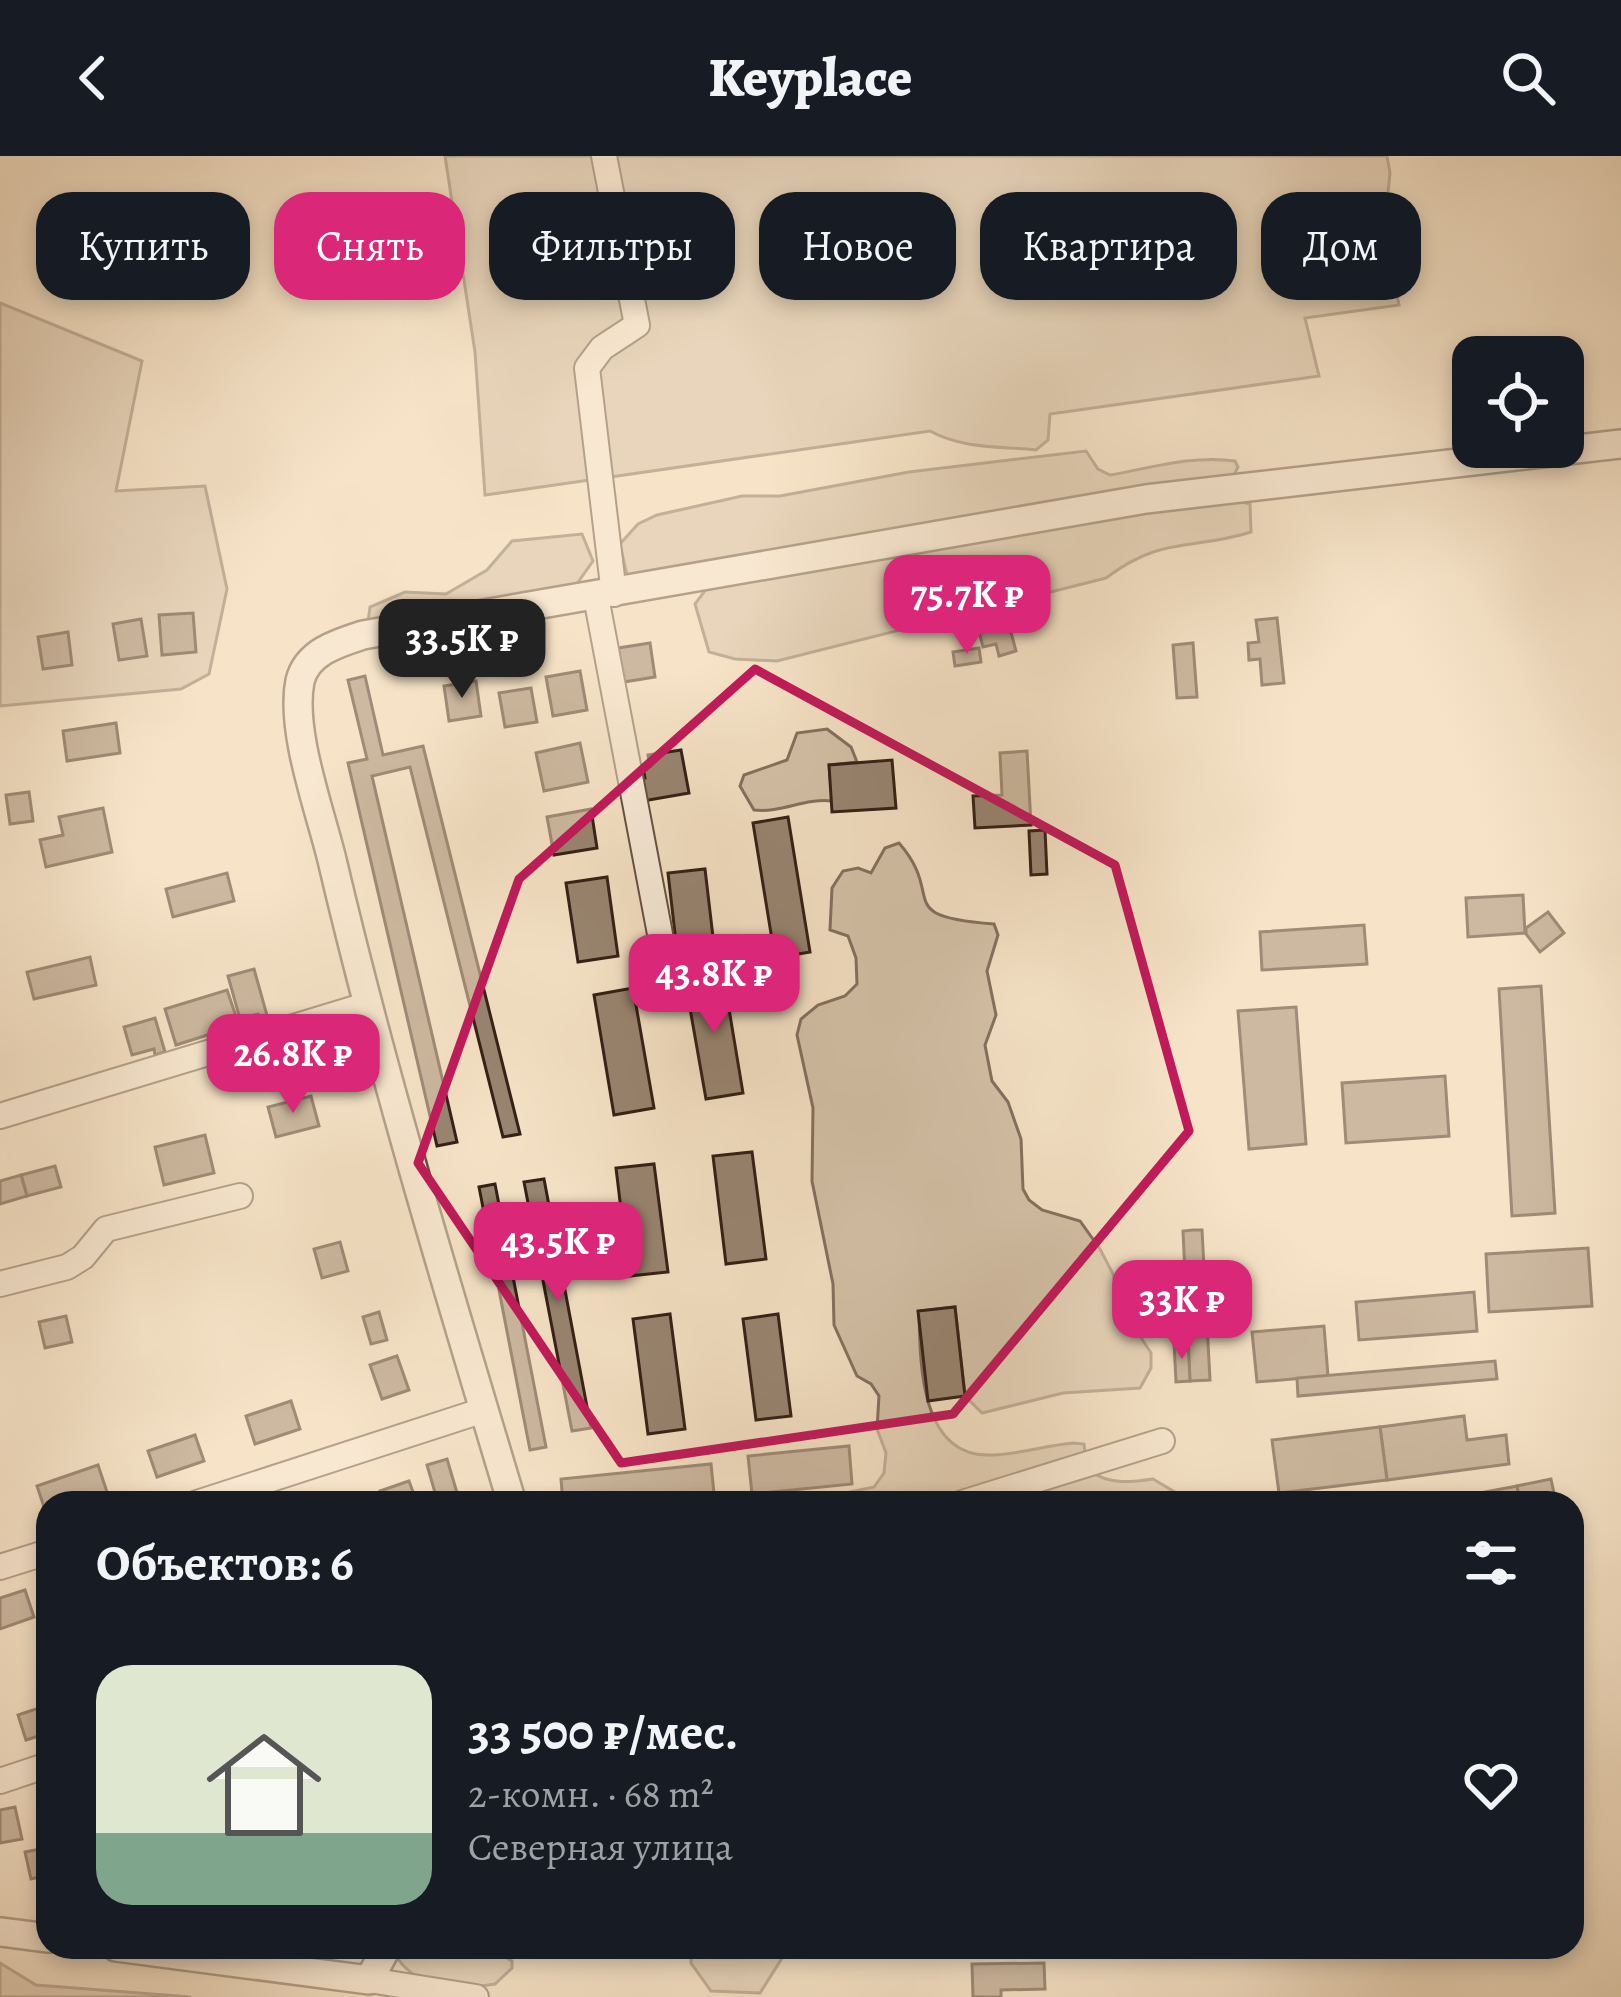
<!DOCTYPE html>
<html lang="ru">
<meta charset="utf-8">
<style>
:root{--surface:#171b24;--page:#242831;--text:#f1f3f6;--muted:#9ea1a6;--accent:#db2777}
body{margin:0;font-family:Alegreya,serif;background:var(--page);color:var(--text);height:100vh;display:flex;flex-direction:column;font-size:45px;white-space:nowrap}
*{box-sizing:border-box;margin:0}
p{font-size:39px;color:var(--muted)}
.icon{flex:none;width:66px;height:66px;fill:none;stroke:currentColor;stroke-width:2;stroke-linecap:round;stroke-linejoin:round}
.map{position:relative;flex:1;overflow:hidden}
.side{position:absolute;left:36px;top:1335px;width:1548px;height:468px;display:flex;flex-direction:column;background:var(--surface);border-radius:36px;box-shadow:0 6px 18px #0003}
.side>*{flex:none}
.top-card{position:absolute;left:36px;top:36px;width:1551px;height:108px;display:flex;gap:24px}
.controls{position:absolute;left:1452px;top:180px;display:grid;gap:24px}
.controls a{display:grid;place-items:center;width:132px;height:132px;border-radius:24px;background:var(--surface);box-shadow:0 6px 18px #0003;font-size:60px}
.price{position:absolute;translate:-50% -102px;padding:0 27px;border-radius:24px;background:var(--accent);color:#fff;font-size:39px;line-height:78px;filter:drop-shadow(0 3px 6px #0008)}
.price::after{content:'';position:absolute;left:50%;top:72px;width:36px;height:27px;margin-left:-18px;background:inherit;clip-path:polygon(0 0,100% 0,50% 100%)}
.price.active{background:#222;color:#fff}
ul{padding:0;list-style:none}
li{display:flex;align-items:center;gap:36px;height:300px;padding:0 60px}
li span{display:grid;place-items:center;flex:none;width:336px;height:240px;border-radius:36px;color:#555}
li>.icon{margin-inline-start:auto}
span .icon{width:144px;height:144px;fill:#fffc;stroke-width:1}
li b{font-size:51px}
h2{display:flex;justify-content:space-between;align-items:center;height:144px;padding:0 60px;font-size:51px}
.tag{padding:0 42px;border-radius:36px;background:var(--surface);box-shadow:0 6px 18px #0003;font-size:42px;line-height:108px}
.tag.active{background:var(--accent);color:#fff}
header{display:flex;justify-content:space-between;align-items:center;height:156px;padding:0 60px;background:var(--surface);font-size:54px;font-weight:800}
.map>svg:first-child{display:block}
</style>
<header><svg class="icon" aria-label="back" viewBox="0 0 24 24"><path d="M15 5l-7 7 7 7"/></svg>Keyplace<svg class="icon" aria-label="search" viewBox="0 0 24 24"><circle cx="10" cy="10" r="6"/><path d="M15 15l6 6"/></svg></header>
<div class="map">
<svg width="1621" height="1841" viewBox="0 0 1621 1841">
<rect width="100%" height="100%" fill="#f7e4c8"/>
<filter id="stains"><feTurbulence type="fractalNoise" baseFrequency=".00167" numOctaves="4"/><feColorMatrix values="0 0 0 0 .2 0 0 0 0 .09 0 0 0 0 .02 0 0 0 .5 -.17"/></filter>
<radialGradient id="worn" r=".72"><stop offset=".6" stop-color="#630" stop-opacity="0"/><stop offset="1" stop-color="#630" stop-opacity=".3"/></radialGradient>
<g fill="#d6c3aa" stroke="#847160" stroke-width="3">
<path d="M445,0H1387L1390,17L1384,76L1399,149L1305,162L1319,220L1050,258L1048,284L1036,294C999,290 963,293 930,275L485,339L475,196Z"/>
<path d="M0,147L142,205L116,335L205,330L227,433L209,518L181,533L0,550Z"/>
<path d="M1086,295L1098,313L1110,319C1151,312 1192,299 1235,305L1238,311L1231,325L642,426L627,419L620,388L638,368L657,359L742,340H780L909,316Z"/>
<path d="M1229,343L1250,348L1251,376C1191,395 1163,379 1106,422L777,505L735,503L709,496L695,448L707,432Z"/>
<path d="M582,378L593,405L573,433L368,466L370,451L405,436L446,438L487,414L512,385Z"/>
<path d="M827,573L851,591L857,606L829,609L832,645C804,642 782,657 754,654L740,630L744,619L787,604L797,577Z"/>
<path d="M899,687C947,742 890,760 994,768L998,779L987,815L996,859L985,889L992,925L1008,946L1021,983L1023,1033L1029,1044L1042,1054L1080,1065L1100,1093L1113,1118L1122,1153L1151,1197V1212L1140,1232L1063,1237L982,1257L965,1240L955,1151L919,1155C920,1204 919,1300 989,1299C1018,1299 1046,1289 1074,1287L1084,1288L1085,1297L940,1347H798L874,1331L884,1317L886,1297L877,1273L879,1240L871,1228L857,1220L834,1169L833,1128L812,1025L813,952L797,879L801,863L818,849L845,840L857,828L856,802L848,780L830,774L832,732L843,715L858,712L871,717L885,692Z"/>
<path d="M1092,1316C1109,1329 1133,1326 1153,1323L1175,1336L1182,1347H992Z"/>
<path d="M403,1791C439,1791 480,1784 512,1805V1812L495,1828C461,1834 419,1833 398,1803Z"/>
<path d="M691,1791H789L760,1837L711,1835L691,1807Z"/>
<path d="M0,1807L36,1829L191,1841H0Z"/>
</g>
<g fill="#998572" stroke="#331f15" stroke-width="3">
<path d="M193,457L196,496L162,499L159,459Z"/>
<path d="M1277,462L1284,527L1262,529L1260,503L1249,504L1248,487L1259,486L1256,464Z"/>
<path d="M141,463L147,500L119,504L113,468Z"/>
<path d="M1009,469L1016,495L999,500L996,488L983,491L979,476Z"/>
<path d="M68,476L72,509L43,513L38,481Z"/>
<path d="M650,487L655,521L624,526L618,492Z"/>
<path d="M1193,487L1197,541L1177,542L1173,489Z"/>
<path d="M979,492L981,506L955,510L953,496Z"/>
<path d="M580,515L587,554L553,560L546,521Z"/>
<path d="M365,520L383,599L423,590L520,978L503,981L410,611L372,620L457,986L437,990L348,607L367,603L348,524Z"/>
<path d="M476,525L481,560L449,565L444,530Z"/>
<path d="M531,532L537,566L505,571L499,537Z"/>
<path d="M116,567L120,597L67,605L63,575Z"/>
<path d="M580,587L588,626L544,635L536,597Z"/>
<path d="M681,594L689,637L643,645L640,623L645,622L643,611L650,610L648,599Z"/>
<path d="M1027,595L1031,669L975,672L973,640L1002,639L1000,597Z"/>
<path d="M892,604L896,652L832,656L829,609Z"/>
<path d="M29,636L33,665L10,668L6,639Z"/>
<path d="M103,652L112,696L46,711L40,684L63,679L59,661Z"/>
<path d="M591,653L597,692L554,699L547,661Z"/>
<path d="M788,661L810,796L775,802L753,667Z"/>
<path d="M1045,674L1047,718L1031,719L1029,675Z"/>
<path d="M705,713L713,781L676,786L668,717Z"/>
<path d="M227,717L234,745L173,761L166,733Z"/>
<path d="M607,721L618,800L578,806L566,727Z"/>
<path d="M1523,739L1525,777L1468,781L1466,742Z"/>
<path d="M1548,756L1564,777L1540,796L1526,778V772Z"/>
<path d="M1364,769L1367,808L1262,814L1260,776Z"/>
<path d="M90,801L96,829L34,843L27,816Z"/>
<path d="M254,813L268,863L260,866L258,858L240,863L228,820Z"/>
<path d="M723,817L743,937L706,943L685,824Z"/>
<path d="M1541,830L1555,1057L1512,1060L1499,833Z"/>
<path d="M633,832L654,952L614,959L594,839Z"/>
<path d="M227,834L239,869L176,889L165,853Z"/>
<path d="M1296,851L1306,988L1249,993L1238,855Z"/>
<path d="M155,862L165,896L155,899L154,893L132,899L124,871Z"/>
<path d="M1445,920L1449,980L1346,987L1342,927Z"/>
<path d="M311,940L319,970L276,981L268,951Z"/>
<path d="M205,979L214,1017L164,1029L155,991Z"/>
<path d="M752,996L766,1103L726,1108L713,1000Z"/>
<path d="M654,1008L668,1116L629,1120L616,1012Z"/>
<path d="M55,1010L61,1031L27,1040L21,1019Z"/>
<path d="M21,1019L27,1040L0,1048V1025Z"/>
<path d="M544,1023L591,1272L572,1275L524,1026Z"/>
<path d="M495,1028L546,1291L530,1294L479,1031Z"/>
<path d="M1193,1074H1202L1210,1224L1190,1225L1183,1075Z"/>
<path d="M340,1086L348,1115L322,1122L314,1093Z"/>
<path d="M1588,1092L1592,1150L1489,1156L1486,1098Z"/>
<path d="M1474,1136L1477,1175L1359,1184L1356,1146Z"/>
<path d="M955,1151L965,1240L928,1245L918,1155Z"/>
<path d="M379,1156L387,1184L371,1188L363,1161Z"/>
<path d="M670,1158L685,1273L648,1278L633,1163Z"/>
<path d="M778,1158L791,1260L756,1264L743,1163Z"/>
<path d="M66,1160L72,1186L45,1192L39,1166Z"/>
<path d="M1324,1170L1328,1220L1257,1226L1252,1176Z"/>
<path d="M1188,1185L1190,1225L1176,1226L1174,1186Z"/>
<path d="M397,1200L409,1234L382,1243L370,1209Z"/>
<path d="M1495,1205L1497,1223L1298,1240L1297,1222Z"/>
<path d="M291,1245L300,1273L255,1288L246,1260Z"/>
<path d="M1464,1260L1467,1284L1506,1279L1509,1308L1387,1324L1380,1271Z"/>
<path d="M1380,1271L1387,1324L1279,1337L1272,1284Z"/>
<path d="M195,1279L204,1305L157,1321L148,1295Z"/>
<path d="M849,1290L852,1328L752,1338L748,1300Z"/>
<path d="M447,1303L460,1347H438L427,1309Z"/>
<path d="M711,1308L715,1347H563L561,1323Z"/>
<path d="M98,1309L108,1339L85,1347H48L47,1360L37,1330Z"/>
<path d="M1551,1323L1556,1347H1520L1517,1330Z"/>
<path d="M409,1325L417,1347H384L380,1335Z"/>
<path d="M1517,1330L1520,1347H1426Z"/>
<path d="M25,1434L34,1461L0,1473V1442Z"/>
<path d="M48,1549V1577L26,1584L18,1559Z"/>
<path d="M15,1651L22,1683L0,1687V1654Z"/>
<path d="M46,1692L48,1719L31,1723L25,1696Z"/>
<path d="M1044,1807L1045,1833L1001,1834V1841H973L972,1808Z"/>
</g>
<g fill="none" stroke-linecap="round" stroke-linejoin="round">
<g stroke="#645042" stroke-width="28">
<g id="minor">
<path d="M604,0L637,169L602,192L587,212L614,438"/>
<path d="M596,441L668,820"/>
<path d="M0,960L366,849"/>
<path d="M0,1128L67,1111L83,1101L106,1073L240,1040"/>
<path d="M197,1347L484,1254"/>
<path d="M962,1347L1162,1285"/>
<path d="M0,1411L48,1396"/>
<path d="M0,1625L48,1609"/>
<path d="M369,1824L476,1841"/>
</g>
</g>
<g stroke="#645042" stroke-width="32">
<g id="tertiary">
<path d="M512,1347C448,1134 383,921 332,704C320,654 290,575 300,525C307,496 338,487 363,479L1146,343L1621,288"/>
<path d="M0,1776L48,1782"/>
<path d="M116,1791L369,1824L387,1791"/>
</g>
</g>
<use href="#minor" stroke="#faeddb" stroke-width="24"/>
<use href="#tertiary" stroke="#faeddb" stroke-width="27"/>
</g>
<path d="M0 0H1621V1841H0ZM755,513L1115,709L1189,975L953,1258L621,1307L418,1007L519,723Z" fill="#f7e4c8" fill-opacity=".55" fill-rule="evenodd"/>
<path fill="none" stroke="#c2185b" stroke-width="9" stroke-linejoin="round" d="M755,513L1115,709L1189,975L953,1258L621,1307L418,1007L519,723Z"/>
<rect width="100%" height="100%" filter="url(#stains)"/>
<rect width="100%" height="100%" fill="url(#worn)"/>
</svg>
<div class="controls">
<a><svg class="icon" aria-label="locate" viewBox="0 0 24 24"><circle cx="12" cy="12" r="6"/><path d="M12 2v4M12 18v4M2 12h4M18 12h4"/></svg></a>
</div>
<b class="price" style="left:967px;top:501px">75.7K ₽</b>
<b class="price active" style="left:462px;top:545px">33.5K ₽</b>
<b class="price" style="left:714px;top:880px">43.8K ₽</b>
<b class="price" style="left:293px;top:960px">26.8K ₽</b>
<b class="price" style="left:558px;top:1148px">43.5K ₽</b>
<b class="price" style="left:1182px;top:1206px">33K ₽</b>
<div class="top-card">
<a class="tag">Купить</a>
<a class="tag active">Снять</a>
<a class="tag">Фильтры</a>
<a class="tag">Новое</a>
<a class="tag">Квартира</a>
<a class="tag">Дом</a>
</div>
<section class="side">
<h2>Объектов: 6<svg class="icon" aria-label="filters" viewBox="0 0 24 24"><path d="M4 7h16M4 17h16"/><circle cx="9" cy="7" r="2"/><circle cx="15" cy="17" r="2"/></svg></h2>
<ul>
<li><span style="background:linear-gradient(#dfe7d0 70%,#7fa58c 0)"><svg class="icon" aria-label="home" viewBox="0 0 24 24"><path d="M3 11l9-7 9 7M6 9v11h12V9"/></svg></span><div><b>33 500 ₽/мес.</b><p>2-комн. · 68 m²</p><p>Северная улица</p></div><svg class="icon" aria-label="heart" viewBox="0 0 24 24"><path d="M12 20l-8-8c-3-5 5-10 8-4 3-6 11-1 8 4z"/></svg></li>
</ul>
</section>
</div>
